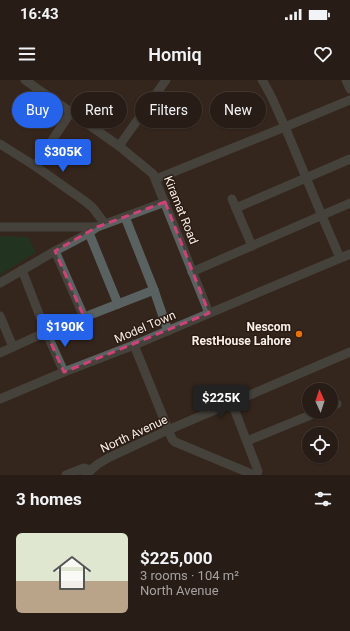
<!DOCTYPE html>
<meta charset="utf-8">
<style>
:root{--surface:#281c16;--page:#30251f;--text:#f1f3f6;--muted:#a5a1a1;--line:#443a35;--accent:#2563eb}
body{margin:0;font-family:Roboto,sans-serif;background:var(--page);color:var(--text);height:100vh;display:flex;flex-direction:column;font-size:15px;white-space:nowrap}
*{box-sizing:border-box;margin:0}
p{font-size:13px;color:var(--muted)}
.icon{flex:none;width:22px;height:22px;fill:none;stroke:currentColor;stroke-width:2;stroke-linecap:round;stroke-linejoin:round}
.map{position:relative;height:395px;overflow:hidden}
.side{display:flex;flex-direction:column;background:var(--surface);flex:1}
.side>*{flex:none}
.guide{position:absolute;left:12px;top:12px;width:326px;height:36px;display:flex;gap:8px}
.needle{width:26px;rotate:357deg}
.controls{position:absolute;left:302px;top:303px;display:grid;gap:8px}
.controls a{display:grid;place-items:center;width:36px;height:36px;border-radius:50%;background:var(--surface);box-shadow:0 1px 3px #0004,0 0 0 1px var(--line);font-size:20px}
.price{position:absolute;translate:-50% -34px;padding:0 9px;border-radius:4px;background:var(--accent);color:#fff;font-size:13px;line-height:26px;filter:drop-shadow(0 1px 2px #0008)}
.price::after{content:'';position:absolute;left:50%;top:24px;width:12px;height:9px;margin-left:-6px;background:inherit;clip-path:polygon(0 0,100% 0,50% 100%)}
.price.selected{background:#222;color:#fff}
ul{padding:0;list-style:none}
li{display:flex;align-items:center;gap:12px;height:100px;padding:0 16px}
li span{display:grid;place-items:center;flex:none;width:112px;height:80px;border-radius:6px;color:#555}
li>.icon{margin-inline-start:auto}
span .icon{width:48px;height:48px;fill:#fffc;stroke-width:1}
li b{font-size:17px}
h2{display:flex;justify-content:space-between;align-items:center;height:48px;padding:0 16px;font-size:17px}
.pill{padding:0 14px;border-radius:18px;background:var(--surface);box-shadow:0 1px 3px #0004,0 0 0 1px var(--line);font-size:14px;line-height:36px}
.pill.selected{background:var(--accent);color:#fff}
.status{display:flex;justify-content:space-between;align-items:center;height:28px;padding:0 20px;background:var(--surface);direction:ltr}
.status svg{height:11px;fill:currentColor}
header{display:flex;justify-content:space-between;align-items:center;height:52px;padding:0 16px;background:var(--surface);font-size:18px;font-weight:600}
.map>svg:first-child{display:block}
</style>
<div class="status"><b>16:43</b><svg viewBox="0 0 49 12"><path d="M0 12V9h3v3zM5 12V6h3v6zM10 12V3h3v9zM15 12V0h3v12zM26 1h20v11H26zM47 4h2v5h-2z"/></svg></div>
<header><svg class="icon" aria-label="menu" viewBox="0 0 24 24"><path d="M4 6h16M4 12h16M4 18h16"/></svg>Homiq<svg class="icon" aria-label="heart" viewBox="0 0 24 24"><path d="M12 20l-8-8c-3-5 5-10 8-4 3-6 11-1 8 4z"/></svg></header>
<div class="map">
<svg width="350" height="395" viewBox="0 0 350 395">
<rect width="100%" height="100%" fill="#35261d"/>
<path fill="#0c4424" d="M0,156L28,157L36,172L0,195Z"/>
<g fill="none" stroke-linecap="round" stroke-linejoin="round">
<g stroke="#596260" stroke-width="9">
<path d="M25,0L119,66L153,94L209,233"/>
<path d="M262,0L264,3L272,18L285,47L322,136L340,178"/>
<path d="M346,0L350,9"/>
<path d="M0,64L35,86L86,122L93,128L105,144"/>
<path d="M119,66L166,0"/>
<path d="M35,86L71,32"/>
<path d="M156,99L285,47L350,20"/>
<path d="M232,119L252,166"/>
<path d="M236,128L350,79"/>
<path d="M125,137L154,210L168,251"/>
<path d="M0,147H97"/>
<path d="M89,153L118,224"/>
<path d="M55,171L84,237"/>
<path d="M22,190L46,252L64,292"/>
<path d="M192,192L350,123"/>
<path d="M0,203L55,171L89,153L97,147L165,122"/>
<path d="M0,236L13,267"/>
<path d="M134,265L172,359L175,362L254,395"/>
<path d="M0,273L46,252L154,210"/>
<path d="M0,319L64,292L134,265L350,174"/>
<path d="M232,323L258,391L257,395"/>
<path d="M331,327L337,324"/>
<path d="M247,361L318,332"/>
<path d="M66,395L84,388L91,390"/>
<path d="M85,395L98,384L108,378L168,350L350,272"/>
</g>
</g>
<path d="M0 0H350V395H0ZM165,122L209,233L64,292L46,252L84,237L55,171L97,147Z" fill="#35261d" fill-opacity=".55" fill-rule="evenodd"/>
<path fill="none" stroke="#cd4377" stroke-width="3" stroke-dasharray="8 5" stroke-linejoin="round" d="M165,122L209,233L64,292L46,252L84,237L55,171L97,147Z"/>
<circle fill="#e8710a" stroke="#2a1c13" stroke-width="1.5" cx="299" cy="254" r="4"/>
<g text-anchor="middle" stroke-width="3" stroke-linejoin="round" paint-order="stroke">
<g font-size="12" fill="#f9efe9" stroke="#2a1c13">
<text transform="translate(181 130) rotate(68)" y="4">Kiramat Road</text>
<text transform="translate(145 247) rotate(-23)" y="4">Model Town</text>
<text transform="translate(134 354) rotate(-25)" y="4">North Avenue</text>
</g>
<g font-size="12" font-weight="bold" fill="#f9efe9" stroke="#2a1c13" text-anchor="end">
<text x="291" y="251">Nescom<tspan x="291" dy="14">RestHouse Lahore</tspan></text>
</g>
</g>
</svg>
<div class="controls">
<a><svg class="needle" viewBox="-14 -14 28 28"><path d="M0-13l5 13h-10z" fill="#e53935"/><path d="M0 13l5-13h-10z" fill="#a5a1a1"/></svg></a>
<a><svg class="icon" aria-label="locate" viewBox="0 0 24 24"><circle cx="12" cy="12" r="6"/><path d="M12 2v4M12 18v4M2 12h4M18 12h4"/></svg></a>
</div>
<b class="price" style="left:63px;top:93px">$305K</b>
<b class="price" style="left:65px;top:268px">$190K</b>
<b class="price selected" style="left:221px;top:339px">$225K</b>
<div class="guide">
<a class="pill selected">Buy</a>
<a class="pill">Rent</a>
<a class="pill">Filters</a>
<a class="pill">New</a>
</div>
</div>
<section class="side">
<h2>3 homes<svg class="icon" aria-label="filters" viewBox="0 0 24 24"><path d="M4 7h16M4 17h16"/><circle cx="9" cy="7" r="2"/><circle cx="15" cy="17" r="2"/></svg></h2>
<ul>
<li><span style="background:linear-gradient(#dfe7d0 60%,#b9a48a 0)"><svg class="icon" aria-label="home" viewBox="0 0 24 24"><path d="M3 11l9-7 9 7M6 9v11h12V9"/></svg></span><div><b>$225,000</b><p>3 rooms · 104 m²</p><p>North Avenue</p></div></li>
</ul>
</section>
